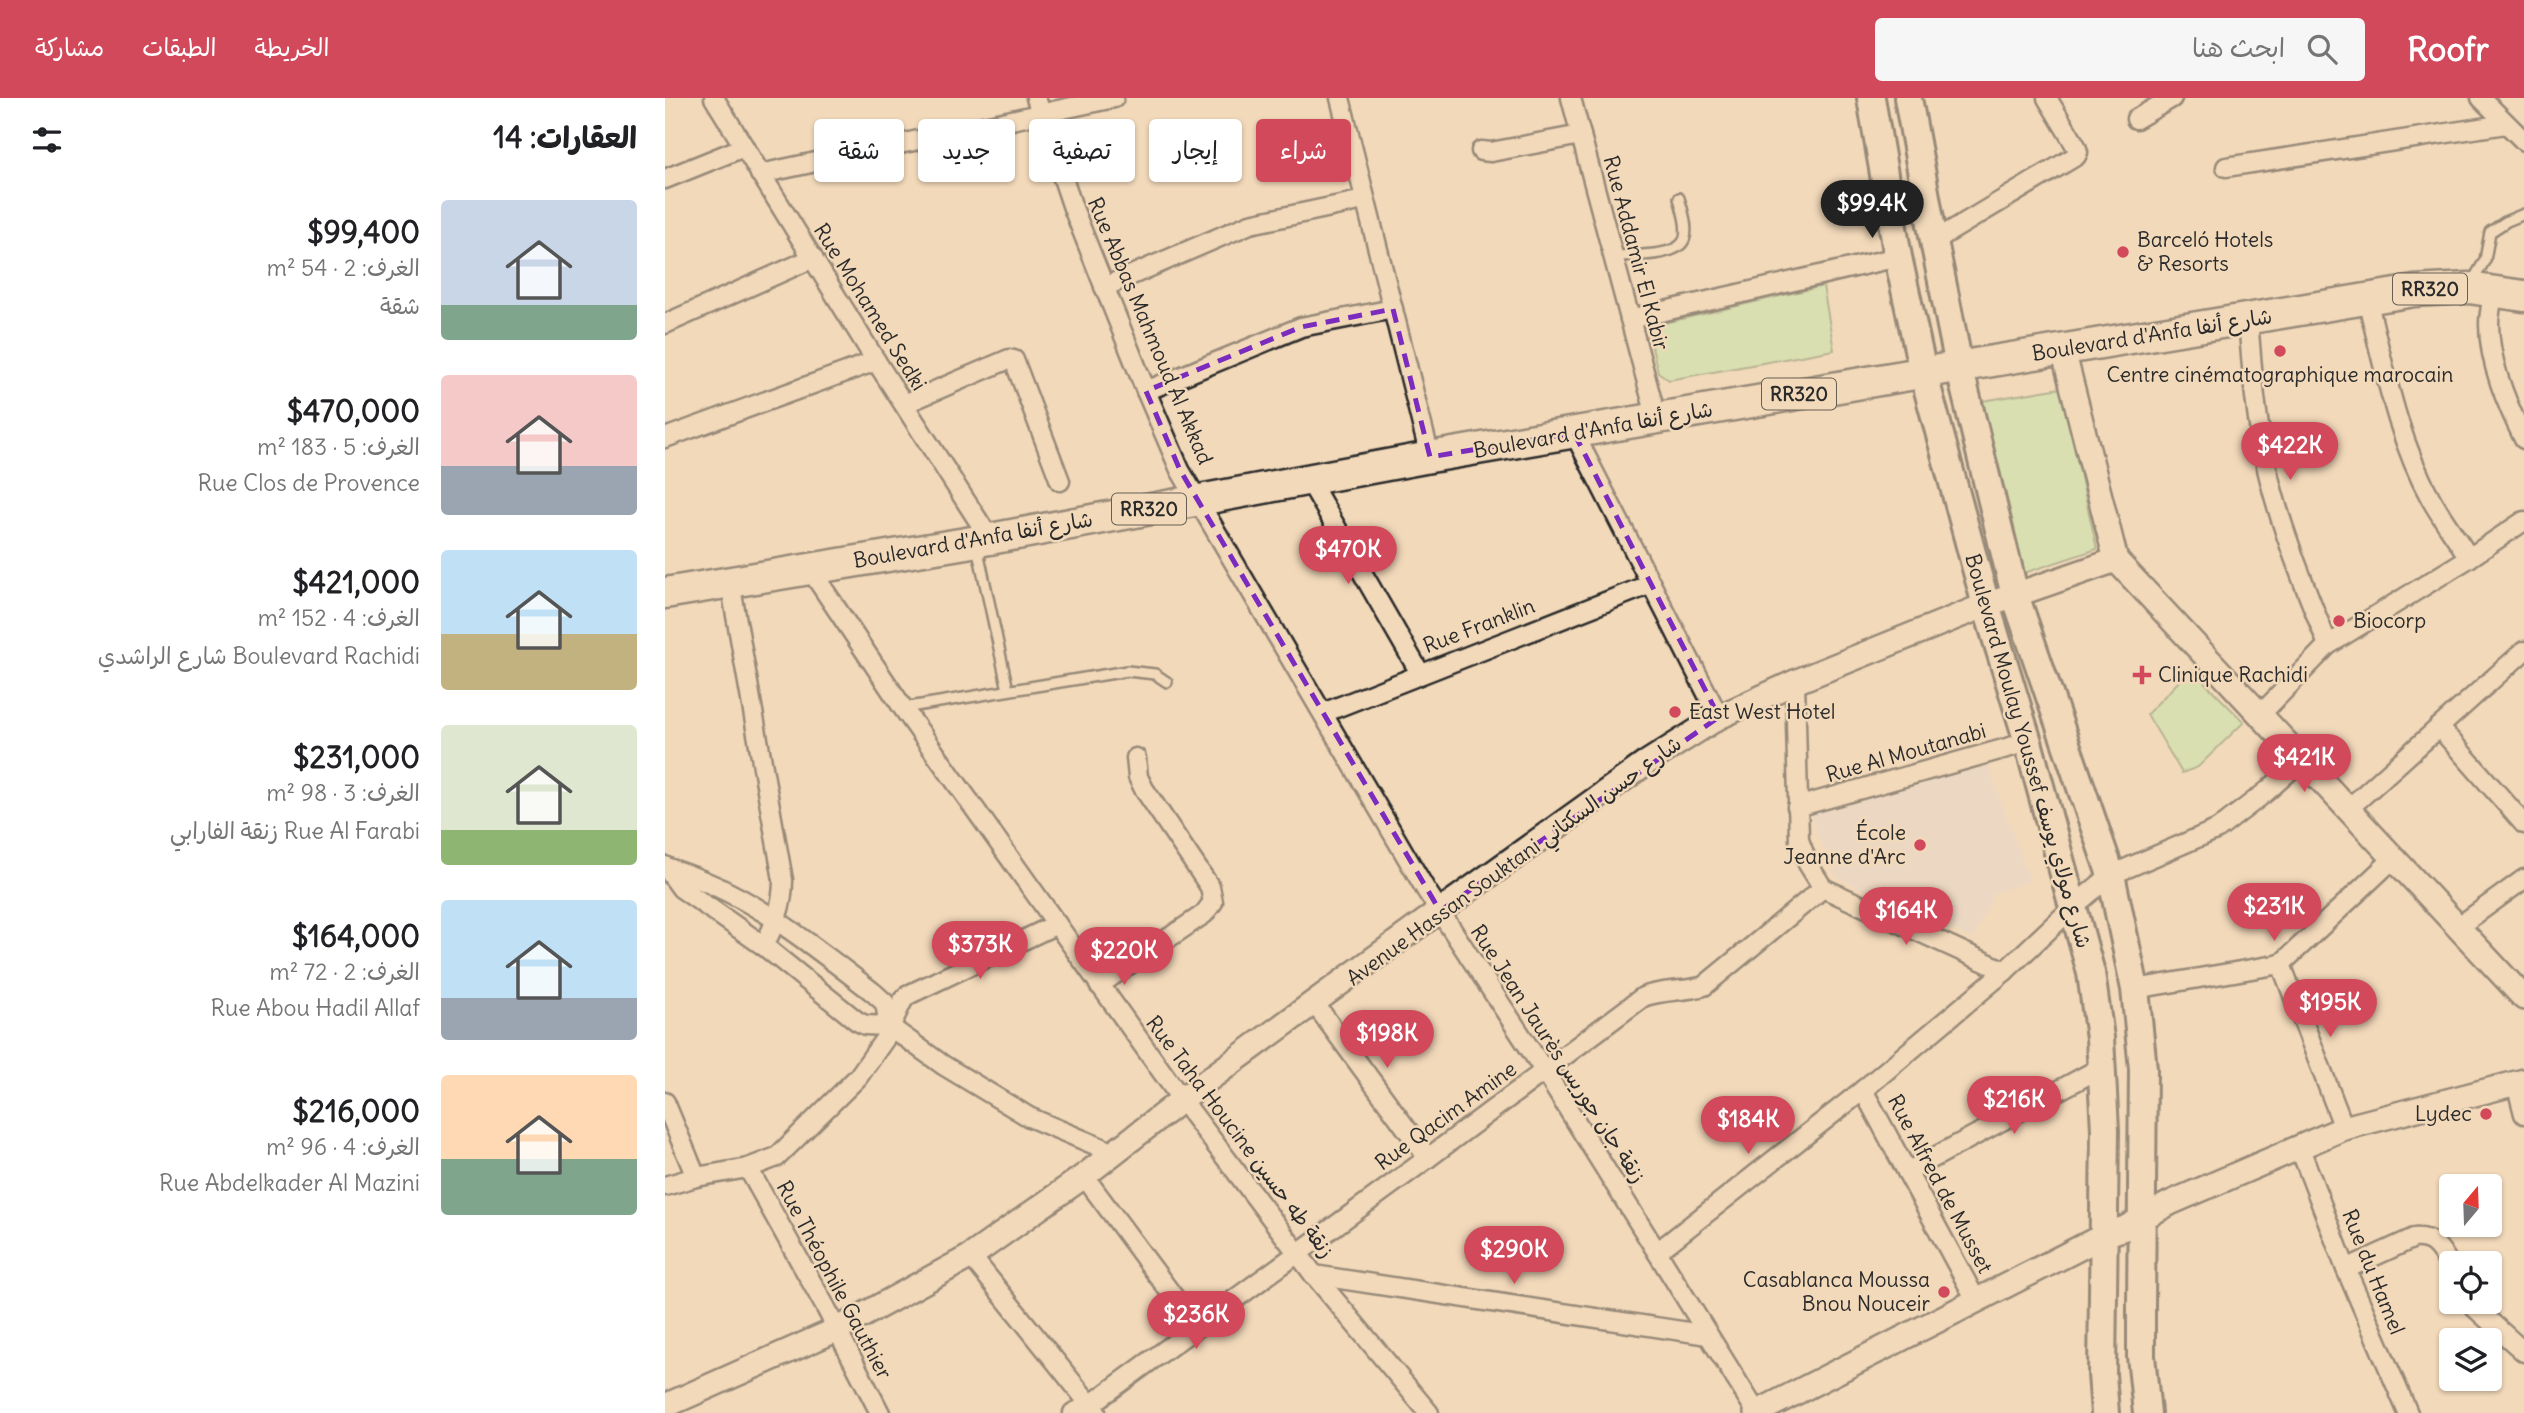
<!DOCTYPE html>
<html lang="ar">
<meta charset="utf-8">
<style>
:root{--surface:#fff;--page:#f6f6f6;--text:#202124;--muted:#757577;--accent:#d1495b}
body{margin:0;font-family:Delius,"Playpen Sans Arabic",sans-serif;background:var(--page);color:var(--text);direction:rtl;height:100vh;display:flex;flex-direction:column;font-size:26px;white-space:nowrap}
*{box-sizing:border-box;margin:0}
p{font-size:23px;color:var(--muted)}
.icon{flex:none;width:38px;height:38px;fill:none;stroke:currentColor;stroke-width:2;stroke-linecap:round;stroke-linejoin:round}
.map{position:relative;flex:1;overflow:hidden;direction:ltr}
.panel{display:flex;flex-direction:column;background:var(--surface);width:665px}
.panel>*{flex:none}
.banner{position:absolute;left:21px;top:21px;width:665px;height:63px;direction:rtl;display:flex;gap:14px}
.needle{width:46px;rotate:19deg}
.buttons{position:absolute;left:1774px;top:1076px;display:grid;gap:14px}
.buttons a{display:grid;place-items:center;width:63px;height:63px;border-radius:7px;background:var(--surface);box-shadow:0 2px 5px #0004;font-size:35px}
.price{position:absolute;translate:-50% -60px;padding:0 16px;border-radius:24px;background:var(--accent);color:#fff;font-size:23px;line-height:46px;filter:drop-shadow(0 2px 4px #0008)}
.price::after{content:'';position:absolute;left:50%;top:42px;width:21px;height:16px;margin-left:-10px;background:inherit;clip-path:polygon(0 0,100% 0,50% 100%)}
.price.current{background:#222;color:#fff}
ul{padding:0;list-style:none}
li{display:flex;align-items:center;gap:21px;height:175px;padding:0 28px}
li span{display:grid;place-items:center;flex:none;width:196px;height:140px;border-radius:7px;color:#555}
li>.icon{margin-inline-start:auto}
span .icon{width:84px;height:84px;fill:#fffc;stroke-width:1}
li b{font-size:30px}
h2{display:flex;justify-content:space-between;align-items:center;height:84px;padding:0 28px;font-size:30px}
.pill{padding:0 24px;border-radius:7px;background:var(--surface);box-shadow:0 2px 5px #0004;font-size:24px;line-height:63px}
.pill.current{background:var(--accent);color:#fff}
header{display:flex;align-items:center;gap:42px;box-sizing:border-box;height:98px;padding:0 35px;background:var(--accent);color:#fff}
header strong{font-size:33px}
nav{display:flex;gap:38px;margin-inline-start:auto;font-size:24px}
.search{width:490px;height:63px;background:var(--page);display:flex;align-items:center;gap:18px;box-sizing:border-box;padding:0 24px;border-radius:7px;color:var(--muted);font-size:26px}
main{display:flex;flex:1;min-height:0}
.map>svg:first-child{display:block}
</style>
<header>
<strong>Roofr</strong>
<div class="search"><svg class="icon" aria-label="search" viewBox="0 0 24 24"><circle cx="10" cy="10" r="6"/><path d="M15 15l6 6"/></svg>ابحث هنا</div>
<nav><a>الخريطة</a><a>الطبقات</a><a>مشاركة</a></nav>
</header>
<main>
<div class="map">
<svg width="1859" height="1315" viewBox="0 0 1859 1315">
<rect width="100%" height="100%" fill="#f2d9ba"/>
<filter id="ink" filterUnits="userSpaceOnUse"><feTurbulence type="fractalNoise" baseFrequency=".0143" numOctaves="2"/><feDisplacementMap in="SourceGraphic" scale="14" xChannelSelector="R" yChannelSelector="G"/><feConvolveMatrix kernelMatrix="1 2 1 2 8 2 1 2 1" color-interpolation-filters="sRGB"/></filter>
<g filter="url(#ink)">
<path fill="#e4d7cd" d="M1322,665L1365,783L1329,795L1308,841L1171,779L1144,716Z"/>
<g fill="#bae7a4" stroke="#728968" stroke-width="2">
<path d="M1158,188L1169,252L1004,282L993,274L982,229Z"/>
<path d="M1396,290L1432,451L1353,477L1311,304Z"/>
<path d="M1526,571L1579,624L1533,669L1517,675L1482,616Z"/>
</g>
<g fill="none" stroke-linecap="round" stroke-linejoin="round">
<g stroke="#2b2b2b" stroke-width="14">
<g id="service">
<path d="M948,158C966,157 1016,160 1020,139C1023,127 1017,111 1014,100"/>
<path d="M1806,186L1820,162L1825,134L1842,123L1859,116"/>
<path d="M312,448L343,592"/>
<path d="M238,610L462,573L490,576L502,584"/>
</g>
</g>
<g stroke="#2b2b2b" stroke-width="23">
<g id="minor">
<path d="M49,0L211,263L325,441"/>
<path d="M371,0L408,110L481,293L515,372L761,792L880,974L1092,1315"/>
<path d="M675,0L765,359"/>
<path d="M906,0L992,322"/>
<path d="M1816,0L1859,43"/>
<path d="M1471,21L1507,0"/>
<path d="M816,53L826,54L916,37"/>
<path d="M1561,69L1841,26"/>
<path d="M95,76L449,0"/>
<path d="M0,81L79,49"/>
<path d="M1269,143L1411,58L1413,54L1411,48L1382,0"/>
<path d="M439,189L585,126L699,102"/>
<path d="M1828,194C1827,204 1824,216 1824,226C1824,265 1842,307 1859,341"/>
<path d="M1702,201C1719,268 1732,340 1766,401C1777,421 1792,440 1804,460"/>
<path d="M965,221L1233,159"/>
<path d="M1583,221C1587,273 1591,325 1603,375C1617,434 1641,491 1663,547"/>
<path d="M0,226L148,160"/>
<path d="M481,293L636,229L728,211"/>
<path d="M239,306L344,261L349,262L395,383"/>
<path d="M909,335L1054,619"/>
<path d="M0,340L211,263"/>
<path d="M644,382L755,575"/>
<path d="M145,471L238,610L517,1002L649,1177L764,1315"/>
<path d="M65,484L118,782C118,807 110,826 99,848"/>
<path d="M1130,584L1134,742L1143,766L1158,790"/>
<path d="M658,615L986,486"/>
<path d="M1595,617L1663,547L1804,460L1859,423"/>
<path d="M1774,629L1859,726"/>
<path d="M1132,709L1363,644"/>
<path d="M1683,711L1859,553"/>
<path d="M0,768L16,790L99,848L192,923L200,927L224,928L278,967L364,1019L449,1055"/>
<path d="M0,769C84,794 140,842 209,895L220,905L224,928"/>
<path d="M1158,790L1340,873"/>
<path d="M1793,829L1859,781"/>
<path d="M1616,866L1679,1030"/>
<path d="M434,887L539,816L548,804L545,789L479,691L473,679L471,660"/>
<path d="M1470,891L1616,866L1729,760"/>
<path d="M650,906L763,1060"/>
<path d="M1851,985L1859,1016"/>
<path d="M1198,992L1311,1202"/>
<path d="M0,1004L31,1079"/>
<path d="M1634,1048L1681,1171L1743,1315"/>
<path d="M83,1070L161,1210L215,1315"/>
<path d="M1242,1074L1437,969"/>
<path d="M419,1078L531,1229"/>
<path d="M0,1088L31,1079L83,1070L112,1059L193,979L219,942L238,902L243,897L392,826"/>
<path d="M992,1154L1198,992L1340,873L1409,808L1446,777L1553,731L1601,694L1637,662"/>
<path d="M306,1158L431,1314"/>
<path d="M1681,1171L1749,1140C1771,1138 1777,1155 1787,1171"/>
<path d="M649,1177L1043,1237"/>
<path d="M1807,1204L1810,1210L1859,1254"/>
<path d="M408,1315L425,1307L763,1060L978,899C998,891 1019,894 1039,888L1158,790"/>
</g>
</g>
<g stroke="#2b2b2b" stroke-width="28">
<g id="tertiary">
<path d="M1398,252L1451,462L1859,900"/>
<path d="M0,1308L171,1232L306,1158L419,1078L532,990L748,832L981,665L1054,619L1130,584L1321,507L1451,462"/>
<path d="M1091,1315L1440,1137L1460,1130L1505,1105L1679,1030L1859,983"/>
</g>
</g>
<g stroke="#2b2b2b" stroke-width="32">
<g id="secondary">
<path d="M1206,0L1233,159L1258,274L1321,507L1363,644L1426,875L1435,940L1440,1032L1437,1276L1440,1315"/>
<path d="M1243,0L1269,143L1294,268L1350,497L1446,777L1470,891L1478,971L1476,1208V1258L1482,1315"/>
</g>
</g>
<g stroke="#2b2b2b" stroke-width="35">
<path id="primary" d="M0,495L325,441L765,359L1232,279L1749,193L1804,190L1859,198"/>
</g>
<use href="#service" stroke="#f2d9ba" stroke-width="9"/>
<use href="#minor" stroke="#f2d9ba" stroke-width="18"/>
<use href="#tertiary" stroke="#f2d9ba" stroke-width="23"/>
<use href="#secondary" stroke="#f2d9ba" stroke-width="26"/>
<use href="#primary" stroke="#f2d9ba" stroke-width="30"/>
</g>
</g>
<path d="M0 0H1859V1315H0ZM728,211L765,359L909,335L1054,619L775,813L515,372L481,293L636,229Z" fill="#f2d9ba" fill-opacity=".55" fill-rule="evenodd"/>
<path fill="none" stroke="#7b2cbf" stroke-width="5" stroke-dasharray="14 9" stroke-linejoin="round" d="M728,211L765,359L909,335L1054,619L775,813L515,372L481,293L636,229Z"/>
<g fill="#d1495b" stroke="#f2d9ba" stroke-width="2.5">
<circle cx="1458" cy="154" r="7"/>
<circle cx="1615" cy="253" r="7"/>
<circle cx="1674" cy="523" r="7"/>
<path d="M1473.5 566.5h7v7h7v7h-7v7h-7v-7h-7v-7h7z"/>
<circle cx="1010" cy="614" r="7"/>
<circle cx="1255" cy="747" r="7"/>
<circle cx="1821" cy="1016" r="7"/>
<circle cx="1279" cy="1194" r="7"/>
</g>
<g text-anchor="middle" stroke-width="5" stroke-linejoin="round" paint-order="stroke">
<g fill="#f2d9ba" stroke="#675f56" stroke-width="2">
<rect x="1728" y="175.5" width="74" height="31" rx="5"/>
<rect x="1097" y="280.5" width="74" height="31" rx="5"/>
<rect x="447" y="395.5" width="74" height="31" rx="5"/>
</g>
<g font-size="19" font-weight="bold" fill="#2b2b2b">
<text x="1765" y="198">RR320</text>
<text x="1134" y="303">RR320</text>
<text x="484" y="418">RR320</text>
</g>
<g font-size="21" fill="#2b2b2b" stroke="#f2d9ba" text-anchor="start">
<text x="1472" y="149">Barceló Hotels<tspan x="1472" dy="24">&amp; Resorts</tspan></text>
<text x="1615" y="284" text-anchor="middle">Centre cinématographique marocain</text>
<text x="1688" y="530">Biocorp</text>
<text x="1493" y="584">Clinique Rachidi</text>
<text x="1024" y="621">East West Hotel</text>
<text x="1241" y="742" text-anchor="end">École<tspan x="1241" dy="24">Jeanne d'Arc</tspan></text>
<text x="1807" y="1023" text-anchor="end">Lydec</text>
<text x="1265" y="1189" text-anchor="end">Casablanca Moussa<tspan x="1265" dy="24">Bnou Nouceir</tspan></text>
</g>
<g font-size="21" fill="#2b2b2b" stroke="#f2d9ba">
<text transform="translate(971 155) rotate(75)" y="7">Rue Addamir El Kabir</text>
<text transform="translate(205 209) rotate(58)" y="7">Rue Mohamed Sedki</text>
<text transform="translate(485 233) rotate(67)" y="7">Rue Abbas Mahmoud Al Akkad</text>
<text transform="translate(1487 237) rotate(-9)" y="7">Boulevard d'Anfa شارع أنفا</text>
<text transform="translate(928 332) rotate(-10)" y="7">Boulevard d'Anfa شارع أنفا</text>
<text transform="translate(308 442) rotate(-10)" y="7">Boulevard d'Anfa شارع أنفا</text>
<text transform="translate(814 528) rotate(-21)" y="7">Rue Franklin</text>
<text transform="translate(1363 653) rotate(74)" y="7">Boulevard Moulay Youssef شارع مولاي يوسف</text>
<text transform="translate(1241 655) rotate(-16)" y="7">Rue Al Moutanabi</text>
<text transform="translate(849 763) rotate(-36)" y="7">Avenue Hassan Souktani شارع حسن السكتاني</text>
<text transform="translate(893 956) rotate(57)" y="7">Rue Jean Jaurès زنقة جان جوريس</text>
<text transform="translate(781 1018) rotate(-36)" y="7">Rue Qacim Amine</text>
<text transform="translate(575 1039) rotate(53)" y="7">Rue Taha Houcine زنقة طه حسين</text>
<text transform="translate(1275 1086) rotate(62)" y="7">Rue Alfred de Musset</text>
<text transform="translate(1708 1174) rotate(68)" y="7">Rue du Hamel</text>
<text transform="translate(169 1182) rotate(62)" y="7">Rue Théophile Gauthier</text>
</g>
</g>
</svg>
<div class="buttons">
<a><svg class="needle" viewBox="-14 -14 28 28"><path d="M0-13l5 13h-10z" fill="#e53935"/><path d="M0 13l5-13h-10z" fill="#757577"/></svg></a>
<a><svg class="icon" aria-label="locate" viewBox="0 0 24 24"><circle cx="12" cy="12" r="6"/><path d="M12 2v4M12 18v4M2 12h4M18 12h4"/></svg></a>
<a><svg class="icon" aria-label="layers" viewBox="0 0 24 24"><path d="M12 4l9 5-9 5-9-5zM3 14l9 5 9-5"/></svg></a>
</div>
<b class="price current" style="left:1207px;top:142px">$99.4K</b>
<b class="price" style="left:1625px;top:384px">$422K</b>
<b class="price" style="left:683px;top:488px">$470K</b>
<b class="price" style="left:1639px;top:696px">$421K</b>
<b class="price" style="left:1609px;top:845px">$231K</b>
<b class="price" style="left:1241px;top:849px">$164K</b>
<b class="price" style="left:315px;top:883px">$373K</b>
<b class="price" style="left:459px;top:889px">$220K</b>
<b class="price" style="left:1665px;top:941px">$195K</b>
<b class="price" style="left:722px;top:972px">$198K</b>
<b class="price" style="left:1349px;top:1038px">$216K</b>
<b class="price" style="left:1083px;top:1058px">$184K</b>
<b class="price" style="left:849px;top:1188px">$290K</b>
<b class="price" style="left:531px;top:1253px">$236K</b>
<div class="banner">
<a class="pill current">شراء</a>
<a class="pill">إيجار</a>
<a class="pill">تصفية</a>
<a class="pill">جديد</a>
<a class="pill">شقة</a>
</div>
</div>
<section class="panel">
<h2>العقارات: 14<svg class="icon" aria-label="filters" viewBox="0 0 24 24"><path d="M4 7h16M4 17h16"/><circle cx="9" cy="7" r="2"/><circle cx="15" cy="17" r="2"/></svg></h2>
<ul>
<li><span style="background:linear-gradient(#c9d6e8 75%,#7fa58c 0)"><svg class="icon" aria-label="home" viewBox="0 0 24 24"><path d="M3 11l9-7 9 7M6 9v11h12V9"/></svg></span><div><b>$99,400</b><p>الغرف: 2 · 54 m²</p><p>شقة</p></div></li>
<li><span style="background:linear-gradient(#f6c9c9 65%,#9aa5b1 0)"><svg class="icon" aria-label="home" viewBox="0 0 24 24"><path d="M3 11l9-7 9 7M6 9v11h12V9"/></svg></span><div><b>$470,000</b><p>الغرف: 5 · 183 m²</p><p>Rue Clos de Provence</p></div></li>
<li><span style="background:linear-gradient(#bfe0f5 60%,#c2b280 0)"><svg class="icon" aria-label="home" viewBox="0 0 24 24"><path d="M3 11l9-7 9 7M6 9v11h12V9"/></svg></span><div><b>$421,000</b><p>الغرف: 4 · 152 m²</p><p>Boulevard Rachidi شارع الراشدي</p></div></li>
<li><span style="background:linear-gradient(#dfe7d0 75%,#8fb573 0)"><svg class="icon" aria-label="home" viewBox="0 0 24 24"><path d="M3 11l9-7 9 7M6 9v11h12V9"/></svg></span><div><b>$231,000</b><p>الغرف: 3 · 98 m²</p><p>Rue Al Farabi زنقة الفارابي</p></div></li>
<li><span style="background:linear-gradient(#bfe0f5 70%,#9aa5b1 0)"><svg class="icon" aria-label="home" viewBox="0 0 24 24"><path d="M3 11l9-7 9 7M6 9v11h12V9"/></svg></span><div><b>$164,000</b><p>الغرف: 2 · 72 m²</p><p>Rue Abou Hadil Allaf</p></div></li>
<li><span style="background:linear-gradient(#ffd9b3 60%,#7fa58c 0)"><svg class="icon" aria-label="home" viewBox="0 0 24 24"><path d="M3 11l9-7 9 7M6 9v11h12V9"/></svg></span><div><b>$216,000</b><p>الغرف: 4 · 96 m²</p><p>Rue Abdelkader Al Mazini</p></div></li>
</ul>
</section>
</main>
